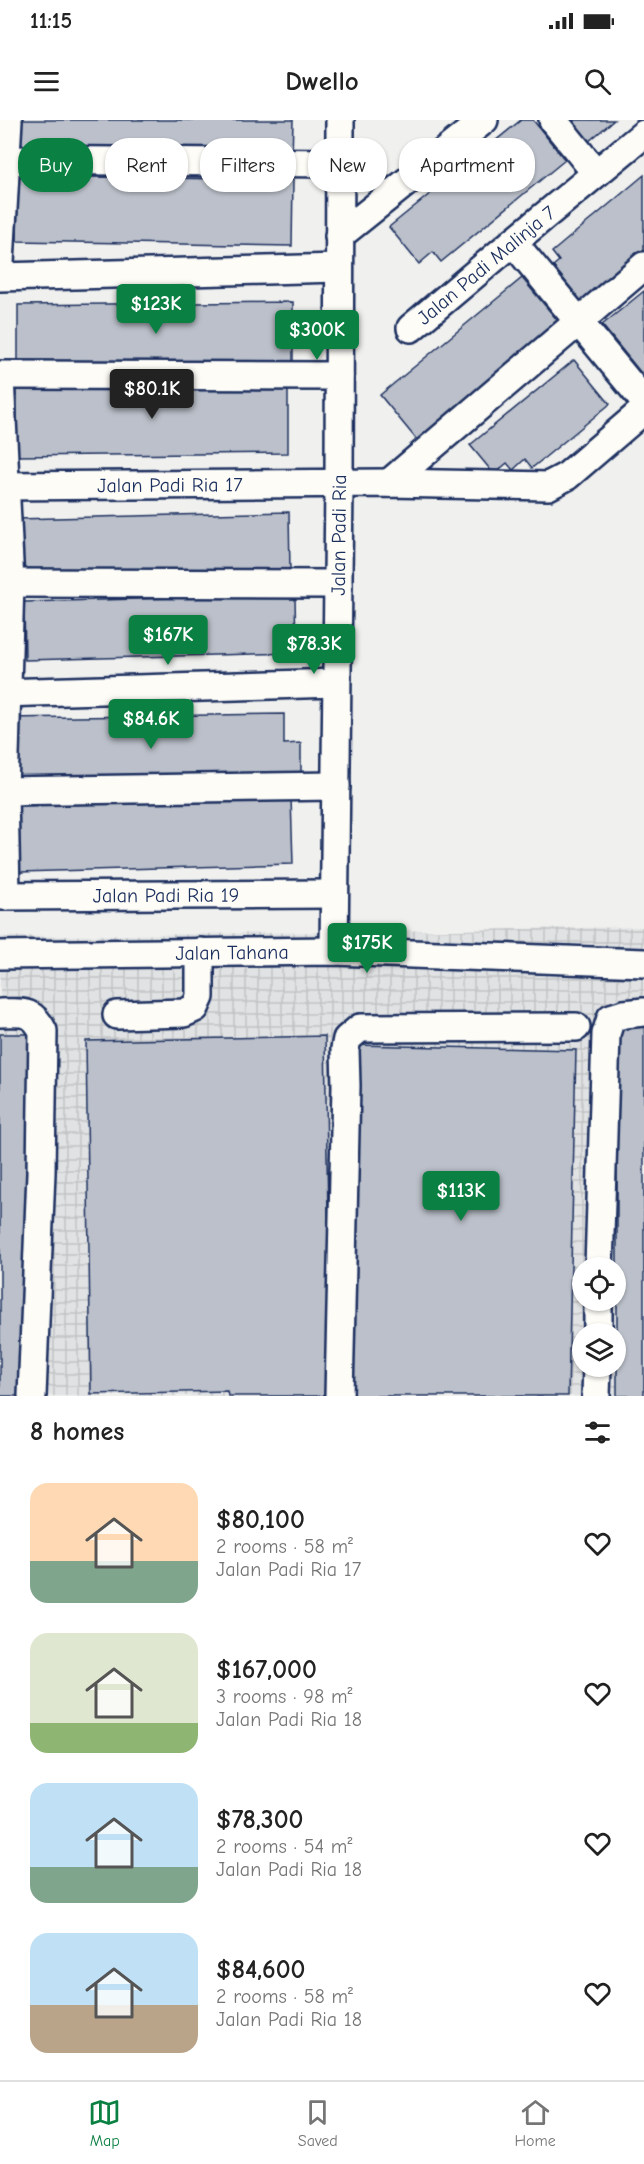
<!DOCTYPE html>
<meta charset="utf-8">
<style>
:root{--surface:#fff;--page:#f2f2f2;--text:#222;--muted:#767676;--line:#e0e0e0;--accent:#0b8043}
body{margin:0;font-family:"Comic Neue",sans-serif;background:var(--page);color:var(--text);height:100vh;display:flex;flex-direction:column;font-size:22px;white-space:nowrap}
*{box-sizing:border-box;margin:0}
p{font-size:20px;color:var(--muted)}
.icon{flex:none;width:33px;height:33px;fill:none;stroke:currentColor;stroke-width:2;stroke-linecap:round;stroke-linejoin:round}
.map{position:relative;height:1276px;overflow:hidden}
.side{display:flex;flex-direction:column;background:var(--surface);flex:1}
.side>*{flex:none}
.banner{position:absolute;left:18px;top:18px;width:609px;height:54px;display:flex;gap:12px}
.buttons{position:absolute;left:572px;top:1137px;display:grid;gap:12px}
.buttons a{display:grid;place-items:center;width:54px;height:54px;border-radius:50%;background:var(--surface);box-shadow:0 2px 4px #0004;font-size:30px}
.price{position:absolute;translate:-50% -51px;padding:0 14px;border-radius:6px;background:var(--accent);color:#fff;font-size:20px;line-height:39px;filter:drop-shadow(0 2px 3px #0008)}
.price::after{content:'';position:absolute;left:50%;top:36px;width:18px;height:14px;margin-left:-9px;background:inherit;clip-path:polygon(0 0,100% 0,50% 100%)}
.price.selected{background:#222;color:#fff}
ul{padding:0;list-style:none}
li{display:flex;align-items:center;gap:18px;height:150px;padding:0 30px}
li span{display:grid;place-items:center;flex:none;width:168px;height:120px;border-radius:18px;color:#555}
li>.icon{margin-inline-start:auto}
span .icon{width:72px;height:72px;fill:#fffc;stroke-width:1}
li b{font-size:26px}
h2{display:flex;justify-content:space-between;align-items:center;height:72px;padding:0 30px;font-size:26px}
.pill{padding:0 21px;border-radius:24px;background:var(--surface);box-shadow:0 2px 4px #0004;font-size:21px;line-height:54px}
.pill.selected{background:var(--accent);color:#fff}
.status{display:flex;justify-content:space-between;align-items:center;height:42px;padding:0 30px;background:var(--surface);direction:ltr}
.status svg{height:16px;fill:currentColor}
header{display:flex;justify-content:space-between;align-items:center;height:78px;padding:0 30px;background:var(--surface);font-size:27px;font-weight:700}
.tab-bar{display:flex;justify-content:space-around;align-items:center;height:84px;border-top:2px solid var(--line);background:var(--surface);font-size:16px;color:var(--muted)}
.tab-bar a{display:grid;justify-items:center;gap:3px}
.tab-bar .selected{color:var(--accent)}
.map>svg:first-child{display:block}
</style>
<div class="status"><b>11:15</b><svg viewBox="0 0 49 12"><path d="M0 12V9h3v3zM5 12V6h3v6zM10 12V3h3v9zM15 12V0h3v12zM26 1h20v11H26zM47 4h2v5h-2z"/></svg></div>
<header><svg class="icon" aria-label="menu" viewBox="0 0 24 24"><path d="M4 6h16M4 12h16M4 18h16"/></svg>Dwello<svg class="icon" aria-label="search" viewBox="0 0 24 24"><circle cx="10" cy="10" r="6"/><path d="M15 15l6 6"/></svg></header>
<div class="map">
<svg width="644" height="1276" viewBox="0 0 644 1276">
<defs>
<pattern id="industrial-grid" width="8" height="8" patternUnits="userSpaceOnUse" patternTransform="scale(1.5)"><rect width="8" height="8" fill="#e0e2e3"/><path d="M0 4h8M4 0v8" fill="none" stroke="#c0c2c5"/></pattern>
</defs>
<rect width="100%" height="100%" fill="#f0f0ee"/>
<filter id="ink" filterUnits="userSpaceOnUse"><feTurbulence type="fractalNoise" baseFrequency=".0167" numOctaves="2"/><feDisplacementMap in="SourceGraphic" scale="12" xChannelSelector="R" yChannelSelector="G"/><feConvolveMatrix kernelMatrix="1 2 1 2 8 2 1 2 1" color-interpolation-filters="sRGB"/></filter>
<g filter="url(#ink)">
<path fill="url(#industrial-grid)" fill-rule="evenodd" d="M644,807V1276H0V817ZM582,1148H615V1180H582ZM582,1214H615V1246H582Z"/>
<g fill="#bbc0ca" stroke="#1b2f5e" stroke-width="1.5">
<path d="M18,0H293L292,39L17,34Z"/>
<path d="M521,0H533L565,40L441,142L433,132L419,144L389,107Z"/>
<path d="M559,0H614L582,27Z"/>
<path d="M644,55V139L586,187L553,146L559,141L552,132Z"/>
<path d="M18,56L293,60L292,126L17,121Z"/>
<path d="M522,158L564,208L421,325L380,275Z"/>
<path d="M644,171V251L641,253L602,205Z"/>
<path d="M293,182V246L18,249V185Z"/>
<path d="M574,240L610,284L532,348L525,339L513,350L507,343L494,354L470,325Z"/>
<path d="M288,265V333L17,336V268Z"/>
<path d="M289,392L290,451L19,458L17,399Z"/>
<path d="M295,475L296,533L25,540L24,482Z"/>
<path d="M284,594V624L301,623V661L9,666L8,598Z"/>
<path d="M291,677L293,744L20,752L18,686Z"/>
<rect x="617" y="900" width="27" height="376"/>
<path d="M0,914H30L20,1276H0Z"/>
<path d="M325,916L331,1276H228L227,1271L91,1274L86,921Z"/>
<path d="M356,925L576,930L568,1276H347Z"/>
</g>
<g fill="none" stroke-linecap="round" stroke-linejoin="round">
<g stroke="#1b2f5e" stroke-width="32">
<g id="minor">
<path d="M553,0L596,53"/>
<path d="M0,40L339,43"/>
<path d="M339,116L484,0"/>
<path d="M513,122L644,281"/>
<path d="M0,143L8,0"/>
<path d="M0,157L339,148"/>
<path id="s1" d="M411,208L513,122L644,14"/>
<path d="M0,255L339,256"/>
<path d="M0,257L10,463L4,671L6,776"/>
<path d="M389,363L644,146"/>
<path id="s2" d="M0,366L389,363L548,366L567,356L644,290"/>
<path d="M0,463L338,464"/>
<path d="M0,573L336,563"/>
<path d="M0,671L336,666"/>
<path id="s3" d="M0,776L334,774"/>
<path id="s4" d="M334,831L339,365L340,0"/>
<path id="s5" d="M0,835L334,831L644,843"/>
<path d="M0,893C22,893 32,889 43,911L41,1053L32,1276"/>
<path d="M117,895L184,893L195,888L200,877V832"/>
<path d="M599,1148L606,914L611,898L624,894L644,892"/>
<path d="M598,1214V1180"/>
<path d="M339,1276L346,966L345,929L347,919L360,908L576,907"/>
<path d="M596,1276L597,1246"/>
</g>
</g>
<use href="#minor" stroke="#fdfcf7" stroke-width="27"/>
</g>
</g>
<g text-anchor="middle" stroke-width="4.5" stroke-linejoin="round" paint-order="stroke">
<g font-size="20" fill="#1b2f5e" stroke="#fdfcf7">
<text dy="7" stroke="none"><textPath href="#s1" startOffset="98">Jalan Padi Malinja 7</textPath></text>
<text dy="7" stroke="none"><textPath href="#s2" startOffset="170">Jalan Padi Ria 17</textPath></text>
<text dy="7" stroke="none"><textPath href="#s4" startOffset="416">Jalan Padi Ria</textPath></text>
<text dy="7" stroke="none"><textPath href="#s3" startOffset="166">Jalan Padi Ria 19</textPath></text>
<text dy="7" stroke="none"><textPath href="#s5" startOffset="232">Jalan Tahana</textPath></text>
</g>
</g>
</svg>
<div class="buttons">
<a><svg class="icon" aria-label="locate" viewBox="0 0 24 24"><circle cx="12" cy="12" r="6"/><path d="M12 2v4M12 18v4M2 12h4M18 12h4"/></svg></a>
<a><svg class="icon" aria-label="layers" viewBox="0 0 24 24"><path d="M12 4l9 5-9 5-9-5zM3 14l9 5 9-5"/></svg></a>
</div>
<b class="price" style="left:156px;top:215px">$123K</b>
<b class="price" style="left:317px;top:241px">$300K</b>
<b class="price selected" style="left:152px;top:300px">$80.1K</b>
<b class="price" style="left:168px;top:546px">$167K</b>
<b class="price" style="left:314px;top:555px">$78.3K</b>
<b class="price" style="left:151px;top:630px">$84.6K</b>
<b class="price" style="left:367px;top:854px">$175K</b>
<b class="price" style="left:461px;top:1102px">$113K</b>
<div class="banner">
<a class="pill selected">Buy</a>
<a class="pill">Rent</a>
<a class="pill">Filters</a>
<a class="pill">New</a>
<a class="pill">Apartment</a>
</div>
</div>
<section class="side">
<h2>8 homes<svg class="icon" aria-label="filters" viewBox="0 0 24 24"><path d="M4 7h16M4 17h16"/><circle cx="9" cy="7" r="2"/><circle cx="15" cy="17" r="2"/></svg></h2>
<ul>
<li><span style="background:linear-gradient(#ffd9b3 65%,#7fa58c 0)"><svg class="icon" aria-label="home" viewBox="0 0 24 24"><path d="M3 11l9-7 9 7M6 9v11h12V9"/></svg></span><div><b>$80,100</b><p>2 rooms · 58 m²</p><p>Jalan Padi Ria 17</p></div><svg class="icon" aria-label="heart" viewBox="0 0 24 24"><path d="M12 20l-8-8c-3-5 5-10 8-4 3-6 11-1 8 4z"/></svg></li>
<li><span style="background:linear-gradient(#dfe7d0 75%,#8fb573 0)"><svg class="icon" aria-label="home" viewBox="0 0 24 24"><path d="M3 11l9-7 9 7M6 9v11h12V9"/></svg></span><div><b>$167,000</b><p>3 rooms · 98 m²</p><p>Jalan Padi Ria 18</p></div><svg class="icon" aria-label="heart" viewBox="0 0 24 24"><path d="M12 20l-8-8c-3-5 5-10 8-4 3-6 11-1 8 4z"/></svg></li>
<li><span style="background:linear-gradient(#bfe0f5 70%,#7fa58c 0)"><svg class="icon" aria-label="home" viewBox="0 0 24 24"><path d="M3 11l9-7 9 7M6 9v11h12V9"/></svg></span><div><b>$78,300</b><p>2 rooms · 54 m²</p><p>Jalan Padi Ria 18</p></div><svg class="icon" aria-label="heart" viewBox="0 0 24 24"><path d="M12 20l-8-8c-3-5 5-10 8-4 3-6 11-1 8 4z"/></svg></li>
<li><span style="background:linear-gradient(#bfe0f5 60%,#b9a48a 0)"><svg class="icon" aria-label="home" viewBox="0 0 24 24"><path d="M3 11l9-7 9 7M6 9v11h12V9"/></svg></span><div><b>$84,600</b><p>2 rooms · 58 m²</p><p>Jalan Padi Ria 18</p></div><svg class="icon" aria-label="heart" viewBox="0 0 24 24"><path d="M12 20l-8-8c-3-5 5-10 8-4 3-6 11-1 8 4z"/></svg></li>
</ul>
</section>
<nav class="tab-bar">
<a class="selected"><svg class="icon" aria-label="map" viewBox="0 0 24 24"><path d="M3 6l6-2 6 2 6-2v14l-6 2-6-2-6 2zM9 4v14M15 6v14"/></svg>Map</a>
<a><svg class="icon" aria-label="saved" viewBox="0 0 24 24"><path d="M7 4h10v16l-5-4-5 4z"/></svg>Saved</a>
<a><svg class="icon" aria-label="home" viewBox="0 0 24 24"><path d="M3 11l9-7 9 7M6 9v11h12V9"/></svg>Home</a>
</nav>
